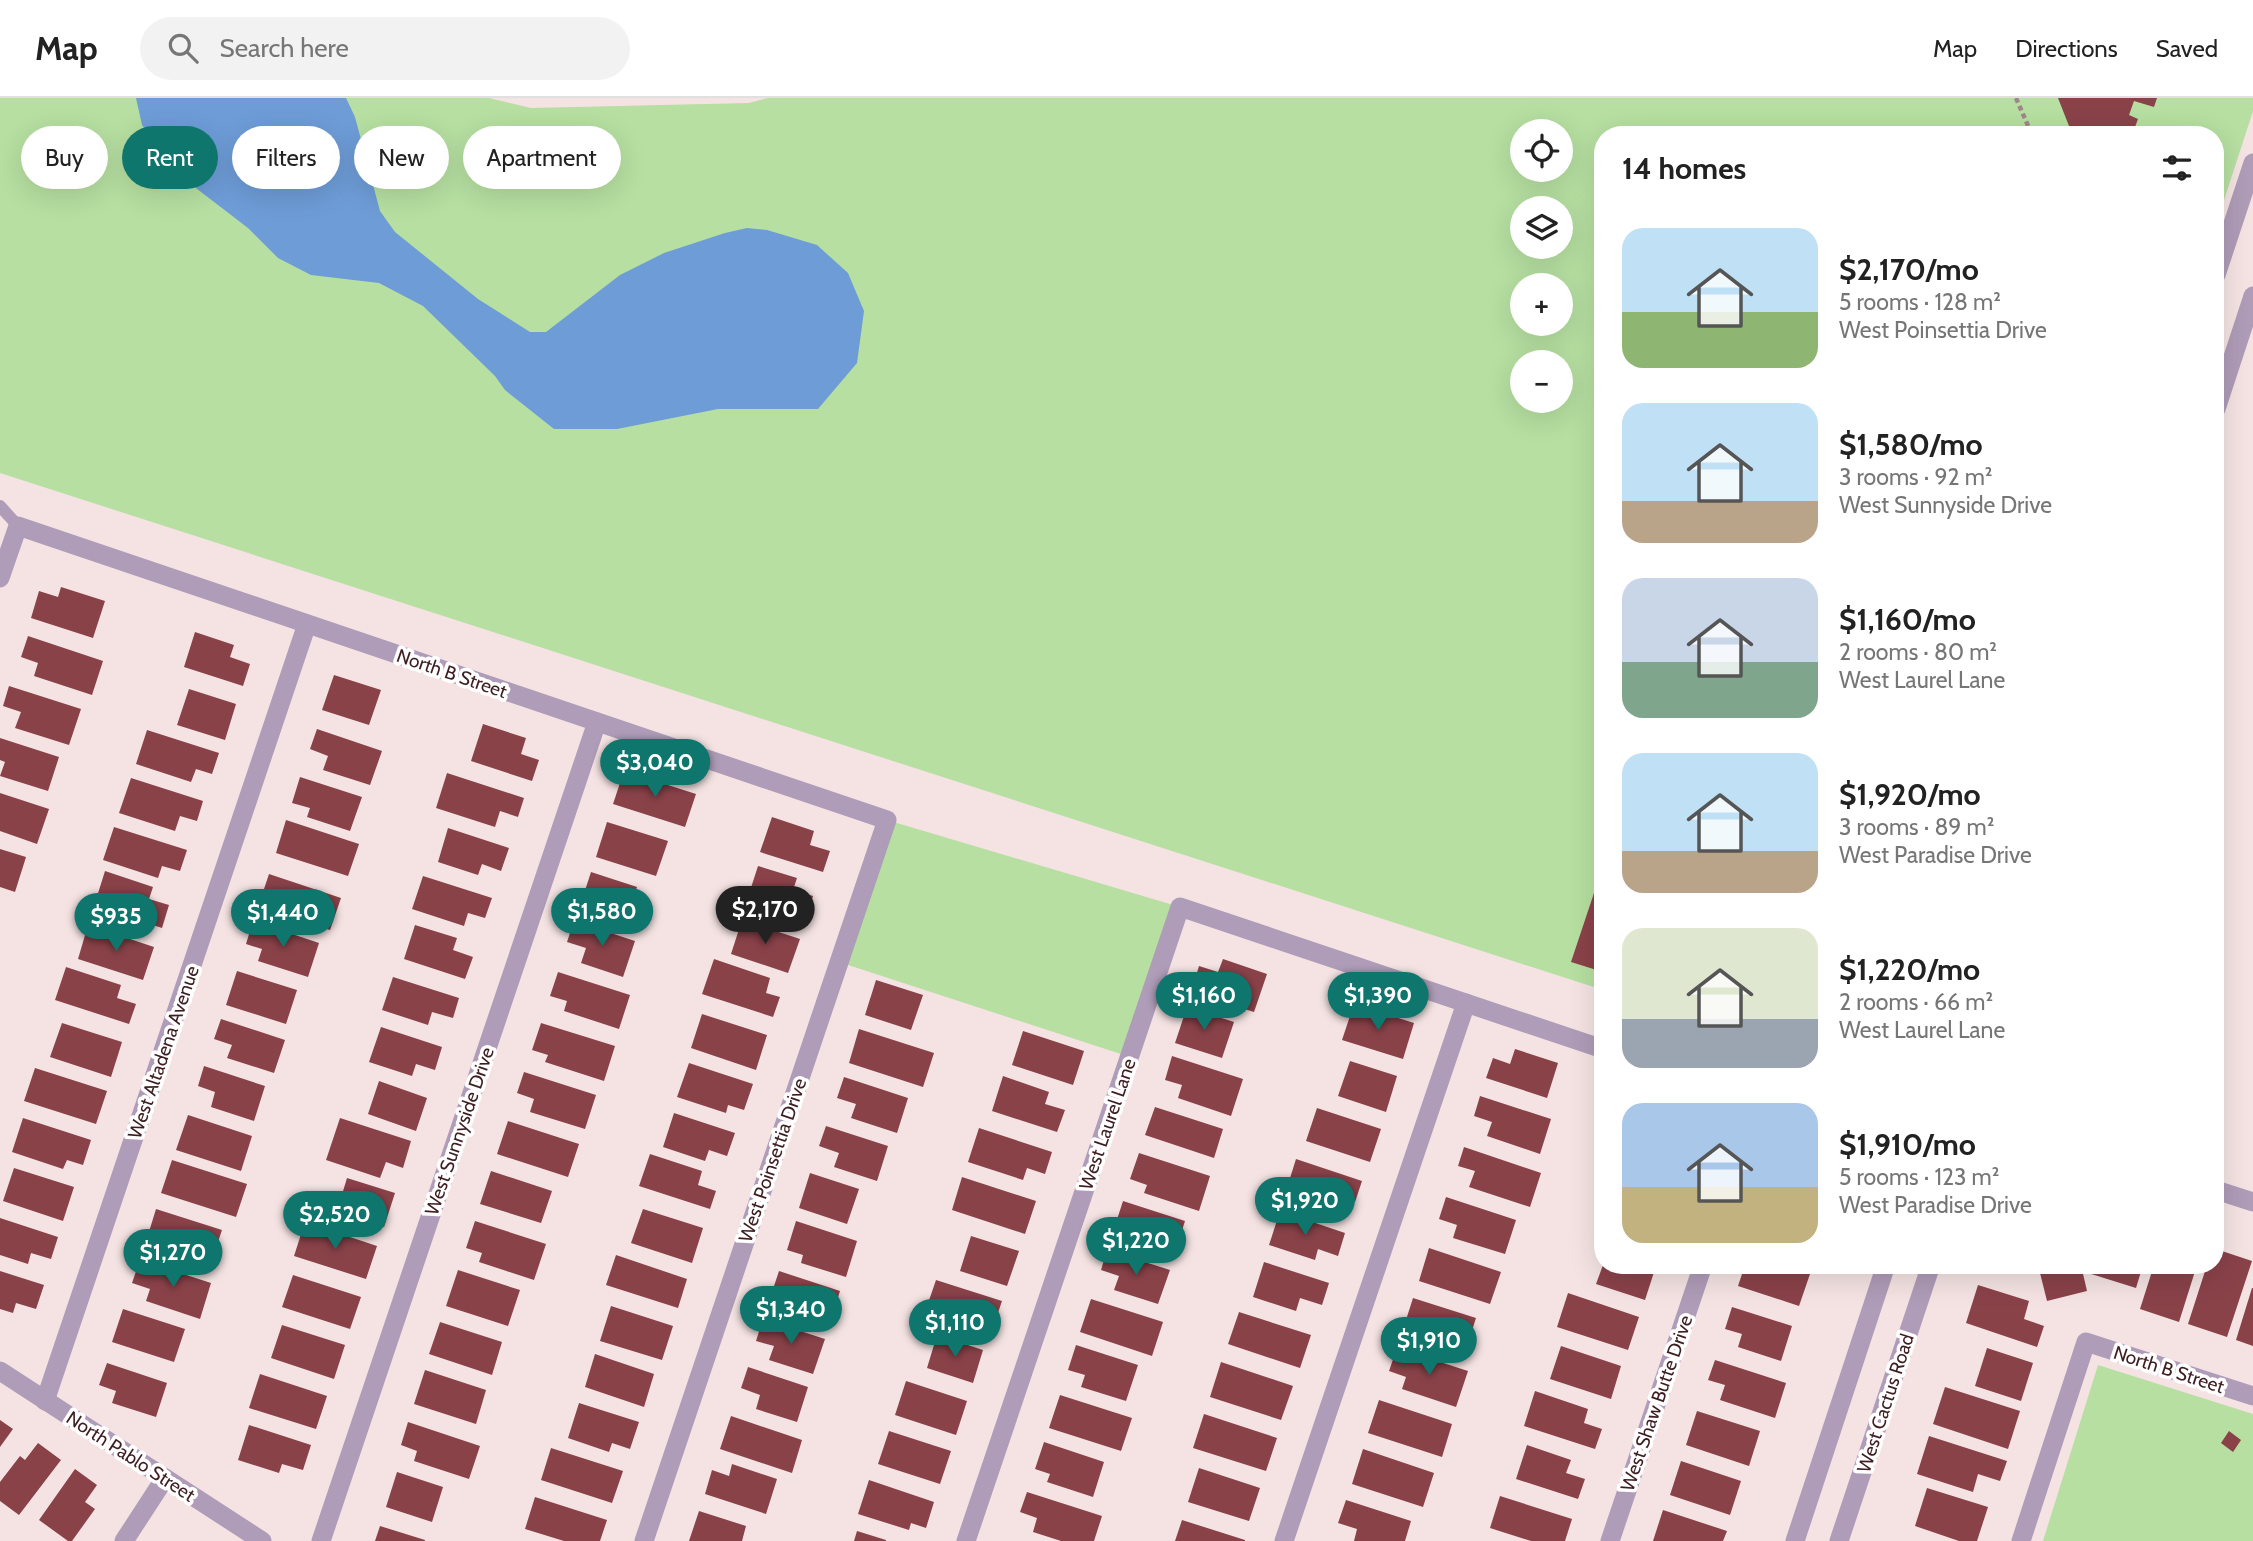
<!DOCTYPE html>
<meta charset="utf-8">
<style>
:root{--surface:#fff;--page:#f2f2f2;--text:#222;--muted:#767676;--line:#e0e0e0;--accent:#0f766e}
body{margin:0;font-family:Cabin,sans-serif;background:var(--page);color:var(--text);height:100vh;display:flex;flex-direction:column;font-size:26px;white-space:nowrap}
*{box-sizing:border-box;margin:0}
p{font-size:23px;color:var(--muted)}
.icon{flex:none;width:38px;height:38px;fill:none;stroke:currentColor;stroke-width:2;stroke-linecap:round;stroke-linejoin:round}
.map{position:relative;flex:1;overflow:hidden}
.side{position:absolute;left:1594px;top:28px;width:630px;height:1148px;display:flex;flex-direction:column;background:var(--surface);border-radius:28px;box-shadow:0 7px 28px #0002}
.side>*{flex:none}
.guide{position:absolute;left:21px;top:28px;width:665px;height:63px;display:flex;gap:14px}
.tools{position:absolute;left:1510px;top:21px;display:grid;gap:14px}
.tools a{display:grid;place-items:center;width:63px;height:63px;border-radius:50%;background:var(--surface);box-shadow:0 7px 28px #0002;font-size:35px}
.price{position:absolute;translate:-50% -60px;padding:0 16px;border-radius:24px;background:var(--accent);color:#fff;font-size:23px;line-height:46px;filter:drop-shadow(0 2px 4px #0008)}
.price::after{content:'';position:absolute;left:50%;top:42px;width:21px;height:16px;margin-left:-10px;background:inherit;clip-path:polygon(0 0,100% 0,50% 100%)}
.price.on{background:#222;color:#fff}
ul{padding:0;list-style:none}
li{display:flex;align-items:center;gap:21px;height:175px;padding:0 28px}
li span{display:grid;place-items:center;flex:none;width:196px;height:140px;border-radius:21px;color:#555}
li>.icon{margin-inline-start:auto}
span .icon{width:84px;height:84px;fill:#fffc;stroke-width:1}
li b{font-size:30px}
h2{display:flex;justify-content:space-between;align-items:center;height:84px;padding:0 28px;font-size:30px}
.tag{padding:0 24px;border-radius:32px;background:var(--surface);box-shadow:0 7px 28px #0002;font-size:24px;line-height:63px}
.tag.on{background:var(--accent);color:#fff}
header{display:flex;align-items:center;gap:42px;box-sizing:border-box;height:98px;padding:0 35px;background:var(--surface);border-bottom:2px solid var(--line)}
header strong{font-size:33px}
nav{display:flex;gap:38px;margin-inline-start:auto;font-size:24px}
.search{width:490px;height:63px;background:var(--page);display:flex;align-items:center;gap:18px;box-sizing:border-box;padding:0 24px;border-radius:38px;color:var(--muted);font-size:26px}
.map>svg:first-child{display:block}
</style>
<header>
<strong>Map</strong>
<div class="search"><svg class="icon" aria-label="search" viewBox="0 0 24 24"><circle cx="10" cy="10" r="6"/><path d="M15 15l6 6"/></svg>Search here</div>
<nav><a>Map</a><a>Directions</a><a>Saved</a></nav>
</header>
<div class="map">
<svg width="2253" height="1443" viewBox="0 0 2253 1443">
<rect width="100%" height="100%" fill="#f5e3e3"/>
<g fill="#b6dfa1" fill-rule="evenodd">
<path d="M0,0H489L531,10L749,5L768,0H2253V13L2216,127V37H1603V892L0,375ZM1522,33H1561V72H1522ZM1522,110H1561V149H1522ZM1522,187H1561V226H1522ZM1522,264H1561V303H1522Z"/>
<path d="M887,722L1180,809L1130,959L839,864Z"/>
<path d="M2098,1267L2253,1316V1443H2043Z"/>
</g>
<path fill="#6e9cd7" d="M136,0H346L355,19L380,113L395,134L478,201L530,234H546L620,177L664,155L725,135L747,130L767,132L817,147L848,175L864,213L857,265L818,311H718L617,331H554L505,292L495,278L423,208L379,185L311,177L278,160L248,130L175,74L142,27Z"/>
<g fill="#8a4249">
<path d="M2058,0H2157L2154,9L2134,3L2129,17L2138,21L2132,37H2066L2069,28Z"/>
<path d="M61,489L105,503L93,540L31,520L39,493L58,499Z"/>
<path d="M195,534L234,547L230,559L250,566L243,588L184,569Z"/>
<path d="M28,538L103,563L92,597L34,578L38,565L21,559Z"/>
<path d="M334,577L381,592L369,627L322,612Z"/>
<path d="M9,588L81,611L69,647L15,630L21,614L3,608Z"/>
<path d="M189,591L236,606L225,642L177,627Z"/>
<path d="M483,626L526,640L521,656L539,662L532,683L471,663Z"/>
<path d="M317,631L382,653L370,687L323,672L328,658L310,651Z"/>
<path d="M147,632L219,655L212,676L196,671L191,684L136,666Z"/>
<path d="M0,640L59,659L48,693L0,678L5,664L0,662Z"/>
<path d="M624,673L696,696L685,729L613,706Z"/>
<path d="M447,675L524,700L518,719L500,713L495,729L436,710Z"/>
<path d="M300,679L362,699L350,733L307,719L310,710L292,705Z"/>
<path d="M131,680L203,703L197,723L180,718L175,733L119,715Z"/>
<path d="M0,695L49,711L37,746L0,733Z"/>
<path d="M772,719L814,733L810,747L830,753L823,774L760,754Z"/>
<path d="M286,722L359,746L348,778L276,755Z"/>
<path d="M607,724L668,743L656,778L596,759Z"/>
<path d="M114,729L187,752L180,773L162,768L158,780L103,762Z"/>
<path d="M448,730L509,750L501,773L482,766L478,777L438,764Z"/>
<path d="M0,751L26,759L15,794L0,789Z"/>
<path d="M758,768L797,780L793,792L813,798L806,822L747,802Z"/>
<path d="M105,773L153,789L149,801L169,807L162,830L94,808Z"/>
<path d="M591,774L637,789L626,823L580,808Z"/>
<path d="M269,776L341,800L330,832L258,809Z"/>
<path d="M423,778L492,800L485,820L468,815L464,828L412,811Z"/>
<path d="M1594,795L1603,798V874L1571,864Z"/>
<path d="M742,822L800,841L788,875L731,856Z"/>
<path d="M253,823L319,845L308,879L258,863L262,851L246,846Z"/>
<path d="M574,823L635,843L623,879L581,865L586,850L567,844Z"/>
<path d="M88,827L154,849L143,882L78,861Z"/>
<path d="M415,827L457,840L453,852L473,859L465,881L404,861Z"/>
<path d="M714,861L770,880L766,895L780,899L773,919L702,896Z"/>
<path d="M1223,861L1267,876L1254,914L1191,894L1199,868L1218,874Z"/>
<path d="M66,869L121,887L117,900L136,906L129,926L55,902Z"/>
<path d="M237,873L297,892L286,926L226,907Z"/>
<path d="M558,874L630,897L619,931L564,913L567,903L550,898Z"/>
<path d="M393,879L459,900L453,920L432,914L428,927L382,912Z"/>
<path d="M876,882L923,897L911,932L865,917Z"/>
<path d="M1354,906L1414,925L1403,961L1342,942Z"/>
<path d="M1187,909L1234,924L1222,960L1175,945Z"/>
<path d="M702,916L767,937L756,972L691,950Z"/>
<path d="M221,921L285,942L274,975L227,960L232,947L214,941Z"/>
<path d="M62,925L122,944L111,979L50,959Z"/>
<path d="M541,925L615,948L604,983L545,964L548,957L532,952Z"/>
<path d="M381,929L442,949L435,972L416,966L412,978L369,964Z"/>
<path d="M859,931L934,955L923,989L849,965Z"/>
<path d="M1023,933L1084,953L1073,987L1012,967Z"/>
<path d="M1515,951L1558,965L1547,1000L1486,980L1493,960L1510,966Z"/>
<path d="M1172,958L1243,981L1231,1018L1178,1000L1182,987L1165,982Z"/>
<path d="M1350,963L1397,978L1386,1014L1338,998Z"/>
<path d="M689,965L753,986L744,1012L728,1007L726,1015L677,999Z"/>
<path d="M204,968L265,988L254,1023L211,1009L215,994L198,988Z"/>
<path d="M35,970L107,993L96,1026L24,1003Z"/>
<path d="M524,974L596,997L585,1031L530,1014L534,1001L517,995Z"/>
<path d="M1003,978L1049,994L1045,1006L1065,1012L1057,1034L992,1013Z"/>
<path d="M844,979L908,1000L897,1035L851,1020L856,1006L837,1000Z"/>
<path d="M379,983L427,1000L416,1033L368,1016Z"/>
<path d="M1480,998L1551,1021L1540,1056L1487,1038L1492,1024L1474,1018Z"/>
<path d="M1155,1009L1223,1031L1214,1060L1145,1037Z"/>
<path d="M1317,1010L1381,1031L1370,1064L1306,1043Z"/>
<path d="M674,1015L735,1035L727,1058L709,1052L705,1063L663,1049Z"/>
<path d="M188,1017L252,1038L241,1073L176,1052Z"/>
<path d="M23,1020L91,1042L83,1067L67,1062L63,1071L12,1054Z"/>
<path d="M340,1020L411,1043L403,1070L386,1064L380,1080L326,1062Z"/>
<path d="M508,1023L579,1046L568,1079L497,1056Z"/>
<path d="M826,1028L888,1048L877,1083L834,1069L839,1055L819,1048Z"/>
<path d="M979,1030L1052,1054L1045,1076L1027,1070L1023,1082L968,1064Z"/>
<path d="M1464,1049L1541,1075L1530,1109L1469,1089L1475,1073L1458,1068Z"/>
<path d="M1139,1055L1210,1078L1199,1113L1144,1095L1147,1087L1130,1081Z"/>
<path d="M650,1056L702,1073L698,1087L716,1093L710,1111L639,1088Z"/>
<path d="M1296,1061L1362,1083L1355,1104L1336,1097L1332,1111L1285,1096Z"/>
<path d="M172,1062L247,1086L236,1119L161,1095Z"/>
<path d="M14,1070L74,1089L63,1123L3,1103Z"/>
<path d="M491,1073L552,1093L541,1125L480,1106Z"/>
<path d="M810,1075L859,1091L847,1126L799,1110Z"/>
<path d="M962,1079L1036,1103L1025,1136L952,1112Z"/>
<path d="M347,1080L395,1095L384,1129L337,1113Z"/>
<path d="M1446,1099L1516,1122L1505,1156L1453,1140L1457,1127L1439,1121Z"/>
<path d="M1123,1103L1185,1123L1174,1157L1112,1137Z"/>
<path d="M1602,1105H1603V1133L1594,1130Z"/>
<path d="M156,1111L222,1132L209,1170L163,1155L167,1143L148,1137Z"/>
<path d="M643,1111L703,1130L692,1165L631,1145Z"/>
<path d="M1280,1113L1345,1135L1338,1158L1318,1151L1315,1162L1269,1147Z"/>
<path d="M0,1120L58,1139L51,1161L31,1155L28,1166L0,1157Z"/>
<path d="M475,1123L546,1146L534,1182L479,1164L482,1155L466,1150Z"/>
<path d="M796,1123L857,1143L846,1179L801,1165L803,1157L787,1152Z"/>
<path d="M305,1124L377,1148L366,1181L294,1158Z"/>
<path d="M971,1138L1019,1153L1007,1188L960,1173Z"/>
<path d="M1429,1150L1501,1174L1490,1206L1419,1183Z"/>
<path d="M2216,1151L2252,1163L2227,1239L2188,1226L2207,1167H2216Z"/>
<path d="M1107,1152L1170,1172L1158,1206L1114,1192L1119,1178L1101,1172Z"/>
<path d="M616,1157L687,1181L678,1210L606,1187Z"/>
<path d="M140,1162L211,1185L200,1221L146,1203L150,1191L132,1185Z"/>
<path d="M1264,1164L1329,1185L1322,1207L1300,1200L1296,1213L1253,1199Z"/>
<path d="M1603,1167L1656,1168L1645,1202L1596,1186Z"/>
<path d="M1745,1167H1784L1810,1176L1799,1208L1738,1188Z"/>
<path d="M2038,1167H2081L2087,1193L2047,1203Z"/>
<path d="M2091,1167H2143L2136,1190L2088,1175Z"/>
<path d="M2154,1167H2197L2179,1224L2140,1211Z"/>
<path d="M458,1172L520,1192L508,1228L446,1208Z"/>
<path d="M0,1173L44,1187L36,1211L16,1205L13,1215L0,1211Z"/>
<path d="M779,1173L840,1193L829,1228L785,1213L789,1200L772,1194Z"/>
<path d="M293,1177L361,1199L350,1231L282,1209Z"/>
<path d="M936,1182L1002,1203L990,1238L924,1217Z"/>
<path d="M1978,1187L2029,1203L2024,1221L2044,1228L2037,1249L1966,1225Z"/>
<path d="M2252,1190H2253V1248L2236,1242Z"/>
<path d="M1568,1195L1639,1219L1628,1252L1557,1229Z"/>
<path d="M1413,1200L1476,1220L1465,1254L1419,1239L1422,1228L1406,1222Z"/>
<path d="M1091,1201L1163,1224L1152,1258L1080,1234Z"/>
<path d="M611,1208L673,1228L662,1262L600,1243Z"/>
<path d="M1732,1209L1792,1228L1781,1263L1738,1249L1742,1236L1725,1231Z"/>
<path d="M123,1211L185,1231L174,1264L112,1244Z"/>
<path d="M1239,1214L1311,1237L1300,1270L1228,1246Z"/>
<path d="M763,1221L825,1241L813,1276L769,1262L774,1248L756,1243Z"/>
<path d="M440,1224L502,1244L492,1277L429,1256Z"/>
<path d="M282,1227L345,1247L334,1281L271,1260Z"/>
<path d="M937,1237L983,1252L973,1285L927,1270Z"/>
<path d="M1076,1247L1138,1267L1126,1303L1081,1289L1085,1277L1068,1272Z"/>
<path d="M1561,1248L1621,1268L1611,1301L1550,1281Z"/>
<path d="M1397,1250L1468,1273L1456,1309L1402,1291L1406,1279L1389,1273Z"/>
<path d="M1987,1250L2033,1265L2021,1303L1975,1288Z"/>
<path d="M595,1256L654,1276L644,1309L585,1289Z"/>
<path d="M1715,1262L1786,1285L1775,1320L1720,1302L1725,1287L1708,1282Z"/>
<path d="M1221,1264L1293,1288L1281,1322L1210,1299Z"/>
<path d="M107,1265L167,1285L156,1319L112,1305L116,1293L99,1287Z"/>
<path d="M748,1269L808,1289L797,1324L756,1311L760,1297L741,1290Z"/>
<path d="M425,1272L486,1292L476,1326L414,1306Z"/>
<path d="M260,1276L327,1298L316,1331L249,1310Z"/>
<path d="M906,1283L967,1303L956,1337L895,1317Z"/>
<path d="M1945,1289L2020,1313L2008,1351L1933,1326Z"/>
<path d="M1535,1293L1588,1311L1584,1325L1602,1331L1595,1351L1524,1328Z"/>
<path d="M1060,1297L1132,1320L1121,1353L1049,1330Z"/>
<path d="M1379,1302L1452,1326L1442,1359L1368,1335Z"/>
<path d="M579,1305L639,1324L630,1351L612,1345L609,1354L568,1340Z"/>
<path d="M1697,1313L1760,1333L1749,1368L1686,1347Z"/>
<path d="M1204,1316L1277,1340L1266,1373L1193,1350Z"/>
<path d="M731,1318L802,1342L792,1375L720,1351Z"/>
<path d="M0,1322L13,1331L0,1349Z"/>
<path d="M408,1324L480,1348L469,1381L414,1363L417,1353L401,1347Z"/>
<path d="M249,1327L311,1347L303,1372L282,1366L279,1375L238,1362Z"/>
<path d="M889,1333L951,1353L940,1386L878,1366Z"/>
<path d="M2229,1333L2241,1342L2233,1354L2221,1345Z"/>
<path d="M1929,1338L2007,1363L2000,1383L1978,1376L1973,1394L1917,1376Z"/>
<path d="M1044,1344L1104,1364L1093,1399L1047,1384L1050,1376L1035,1371Z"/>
<path d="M38,1345L61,1362L19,1417L0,1403V1384L20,1358L25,1362Z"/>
<path d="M1527,1347L1571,1362L1566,1375L1585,1381L1578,1401L1516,1381Z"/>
<path d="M551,1350L623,1373L612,1405L541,1382Z"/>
<path d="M1363,1351L1434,1375L1423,1409L1352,1386Z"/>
<path d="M1681,1363L1741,1383L1730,1417L1670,1397Z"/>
<path d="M732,1366L777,1381L766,1416L705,1396L712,1372L729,1378Z"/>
<path d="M1199,1370L1260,1390L1249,1423L1188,1404Z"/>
<path d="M75,1371L97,1387L85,1404L95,1411L72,1443H68L39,1422Z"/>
<path d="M397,1374L443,1389L432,1424L386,1409Z"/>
<path d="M869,1382L934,1404L926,1430L911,1425L909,1432L858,1416Z"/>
<path d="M1927,1390L1988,1409L1977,1443H1959L1915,1428Z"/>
<path d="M1027,1394L1102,1418L1094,1443H1061L1033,1434L1037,1420L1020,1414Z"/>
<path d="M1500,1398L1572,1421L1565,1443H1531L1490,1430Z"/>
<path d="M535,1399L607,1422L600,1443H564L525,1431Z"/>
<path d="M1346,1402L1411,1423L1405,1443H1354L1357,1431L1338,1425Z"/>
<path d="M1663,1412L1727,1433L1723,1443H1653Z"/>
<path d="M699,1413L746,1428L742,1443H689Z"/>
<path d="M1182,1422L1245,1442V1443H1175Z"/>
<path d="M380,1428L425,1442V1443H375Z"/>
<path d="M857,1433L886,1442V1443H854Z"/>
</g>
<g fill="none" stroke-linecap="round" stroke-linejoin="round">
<path stroke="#9f8688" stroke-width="4.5" stroke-dasharray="5 3.5" stroke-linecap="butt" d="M2016,0L2032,37"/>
<path stroke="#af9cb8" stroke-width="12" d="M0,408L18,428"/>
<g stroke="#af9cb8" stroke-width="19">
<path d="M0,480L18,428L887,722L644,1443"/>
<path d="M0,1273L262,1443"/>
<path d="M45,1303L307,526"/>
<path d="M124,1443L165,1380"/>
<path d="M321,1443L597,624"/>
<path d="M966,1443L1180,809L1603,951"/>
<path d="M1284,1443L1466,905"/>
<path d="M1610,1443L1703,1167"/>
<path d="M2021,1443L2086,1244L2253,1298"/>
</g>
<g stroke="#af9cb8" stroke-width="19">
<path d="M2216,177L2253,65"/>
<path d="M2216,311L2253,198"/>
<path d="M2216,1092L2253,1104"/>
<path d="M1795,1443L1886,1167"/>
<path d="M1839,1443L1931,1167"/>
</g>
</g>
<g text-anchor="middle" stroke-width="7" stroke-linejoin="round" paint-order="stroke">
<g font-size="19" fill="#3e1e21" stroke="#fff">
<text transform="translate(452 575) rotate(19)" y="7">North B Street</text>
<text transform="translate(163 954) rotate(-71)" y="7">West Altadena Avenue</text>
<text transform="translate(1107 1026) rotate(-71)" y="7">West Laurel Lane</text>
<text transform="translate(459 1033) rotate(-71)" y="7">West Sunnyside Drive</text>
<text transform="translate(772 1062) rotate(-71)" y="7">West Poinsettia Drive</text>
<text transform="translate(2169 1271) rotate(18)" y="7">North B Street</text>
<text transform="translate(1656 1305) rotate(-71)" y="7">West Shaw Butte Drive</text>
<text transform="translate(1885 1305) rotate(-72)" y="7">West Cactus Road</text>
<text transform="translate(131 1358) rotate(33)" y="7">North Pablo Street</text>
</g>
</g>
</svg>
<div class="tools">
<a><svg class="icon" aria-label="locate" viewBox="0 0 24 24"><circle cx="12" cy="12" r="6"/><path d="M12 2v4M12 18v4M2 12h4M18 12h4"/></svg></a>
<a><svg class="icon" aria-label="layers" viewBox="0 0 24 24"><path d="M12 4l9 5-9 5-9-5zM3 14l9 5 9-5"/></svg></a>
<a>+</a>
<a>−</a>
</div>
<b class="price" style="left:655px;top:701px">$3,040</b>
<b class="price on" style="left:765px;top:848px">$2,170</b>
<b class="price" style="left:602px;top:850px">$1,580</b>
<b class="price" style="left:283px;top:851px">$1,440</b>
<b class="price" style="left:116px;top:855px">$935</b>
<b class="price" style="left:1204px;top:934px">$1,160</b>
<b class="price" style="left:1378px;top:934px">$1,390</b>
<b class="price" style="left:1305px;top:1139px">$1,920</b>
<b class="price" style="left:335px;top:1153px">$2,520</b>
<b class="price" style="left:1136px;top:1179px">$1,220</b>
<b class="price" style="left:173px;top:1191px">$1,270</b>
<b class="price" style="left:791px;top:1248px">$1,340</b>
<b class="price" style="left:955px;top:1261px">$1,110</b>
<b class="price" style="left:1429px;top:1279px">$1,910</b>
<div class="guide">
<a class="tag">Buy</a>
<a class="tag on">Rent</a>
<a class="tag">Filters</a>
<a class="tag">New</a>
<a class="tag">Apartment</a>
</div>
<section class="side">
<h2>14 homes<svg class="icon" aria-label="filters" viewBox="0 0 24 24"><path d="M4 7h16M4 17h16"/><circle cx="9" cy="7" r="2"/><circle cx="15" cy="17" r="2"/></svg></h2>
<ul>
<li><span style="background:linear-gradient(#bfe0f5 60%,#8fb573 0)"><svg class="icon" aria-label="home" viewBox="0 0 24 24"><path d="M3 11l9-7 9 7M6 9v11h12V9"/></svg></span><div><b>$2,170/mo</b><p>5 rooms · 128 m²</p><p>West Poinsettia Drive</p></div></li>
<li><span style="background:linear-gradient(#bfe0f5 70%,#b9a48a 0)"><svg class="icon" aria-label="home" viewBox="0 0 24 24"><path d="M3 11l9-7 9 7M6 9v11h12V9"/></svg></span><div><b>$1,580/mo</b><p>3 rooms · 92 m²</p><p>West Sunnyside Drive</p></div></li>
<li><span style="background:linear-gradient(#c9d6e8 60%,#7fa58c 0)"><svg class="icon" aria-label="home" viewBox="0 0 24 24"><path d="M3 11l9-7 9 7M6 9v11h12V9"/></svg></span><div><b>$1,160/mo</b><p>2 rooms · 80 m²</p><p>West Laurel Lane</p></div></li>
<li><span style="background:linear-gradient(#bfe0f5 70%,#b9a48a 0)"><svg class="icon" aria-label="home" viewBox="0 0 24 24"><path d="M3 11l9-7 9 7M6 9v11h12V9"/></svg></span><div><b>$1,920/mo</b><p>3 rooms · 89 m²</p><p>West Paradise Drive</p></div></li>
<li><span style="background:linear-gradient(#dfe7d0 65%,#9aa5b1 0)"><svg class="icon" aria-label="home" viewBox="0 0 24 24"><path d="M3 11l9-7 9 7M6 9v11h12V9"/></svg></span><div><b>$1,220/mo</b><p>2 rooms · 66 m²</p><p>West Laurel Lane</p></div></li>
<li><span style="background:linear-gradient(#a9c7e8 60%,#c2b280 0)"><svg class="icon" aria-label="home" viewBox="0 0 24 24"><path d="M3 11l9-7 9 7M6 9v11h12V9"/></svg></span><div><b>$1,910/mo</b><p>5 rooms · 123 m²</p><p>West Paradise Drive</p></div></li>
</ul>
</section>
</div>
